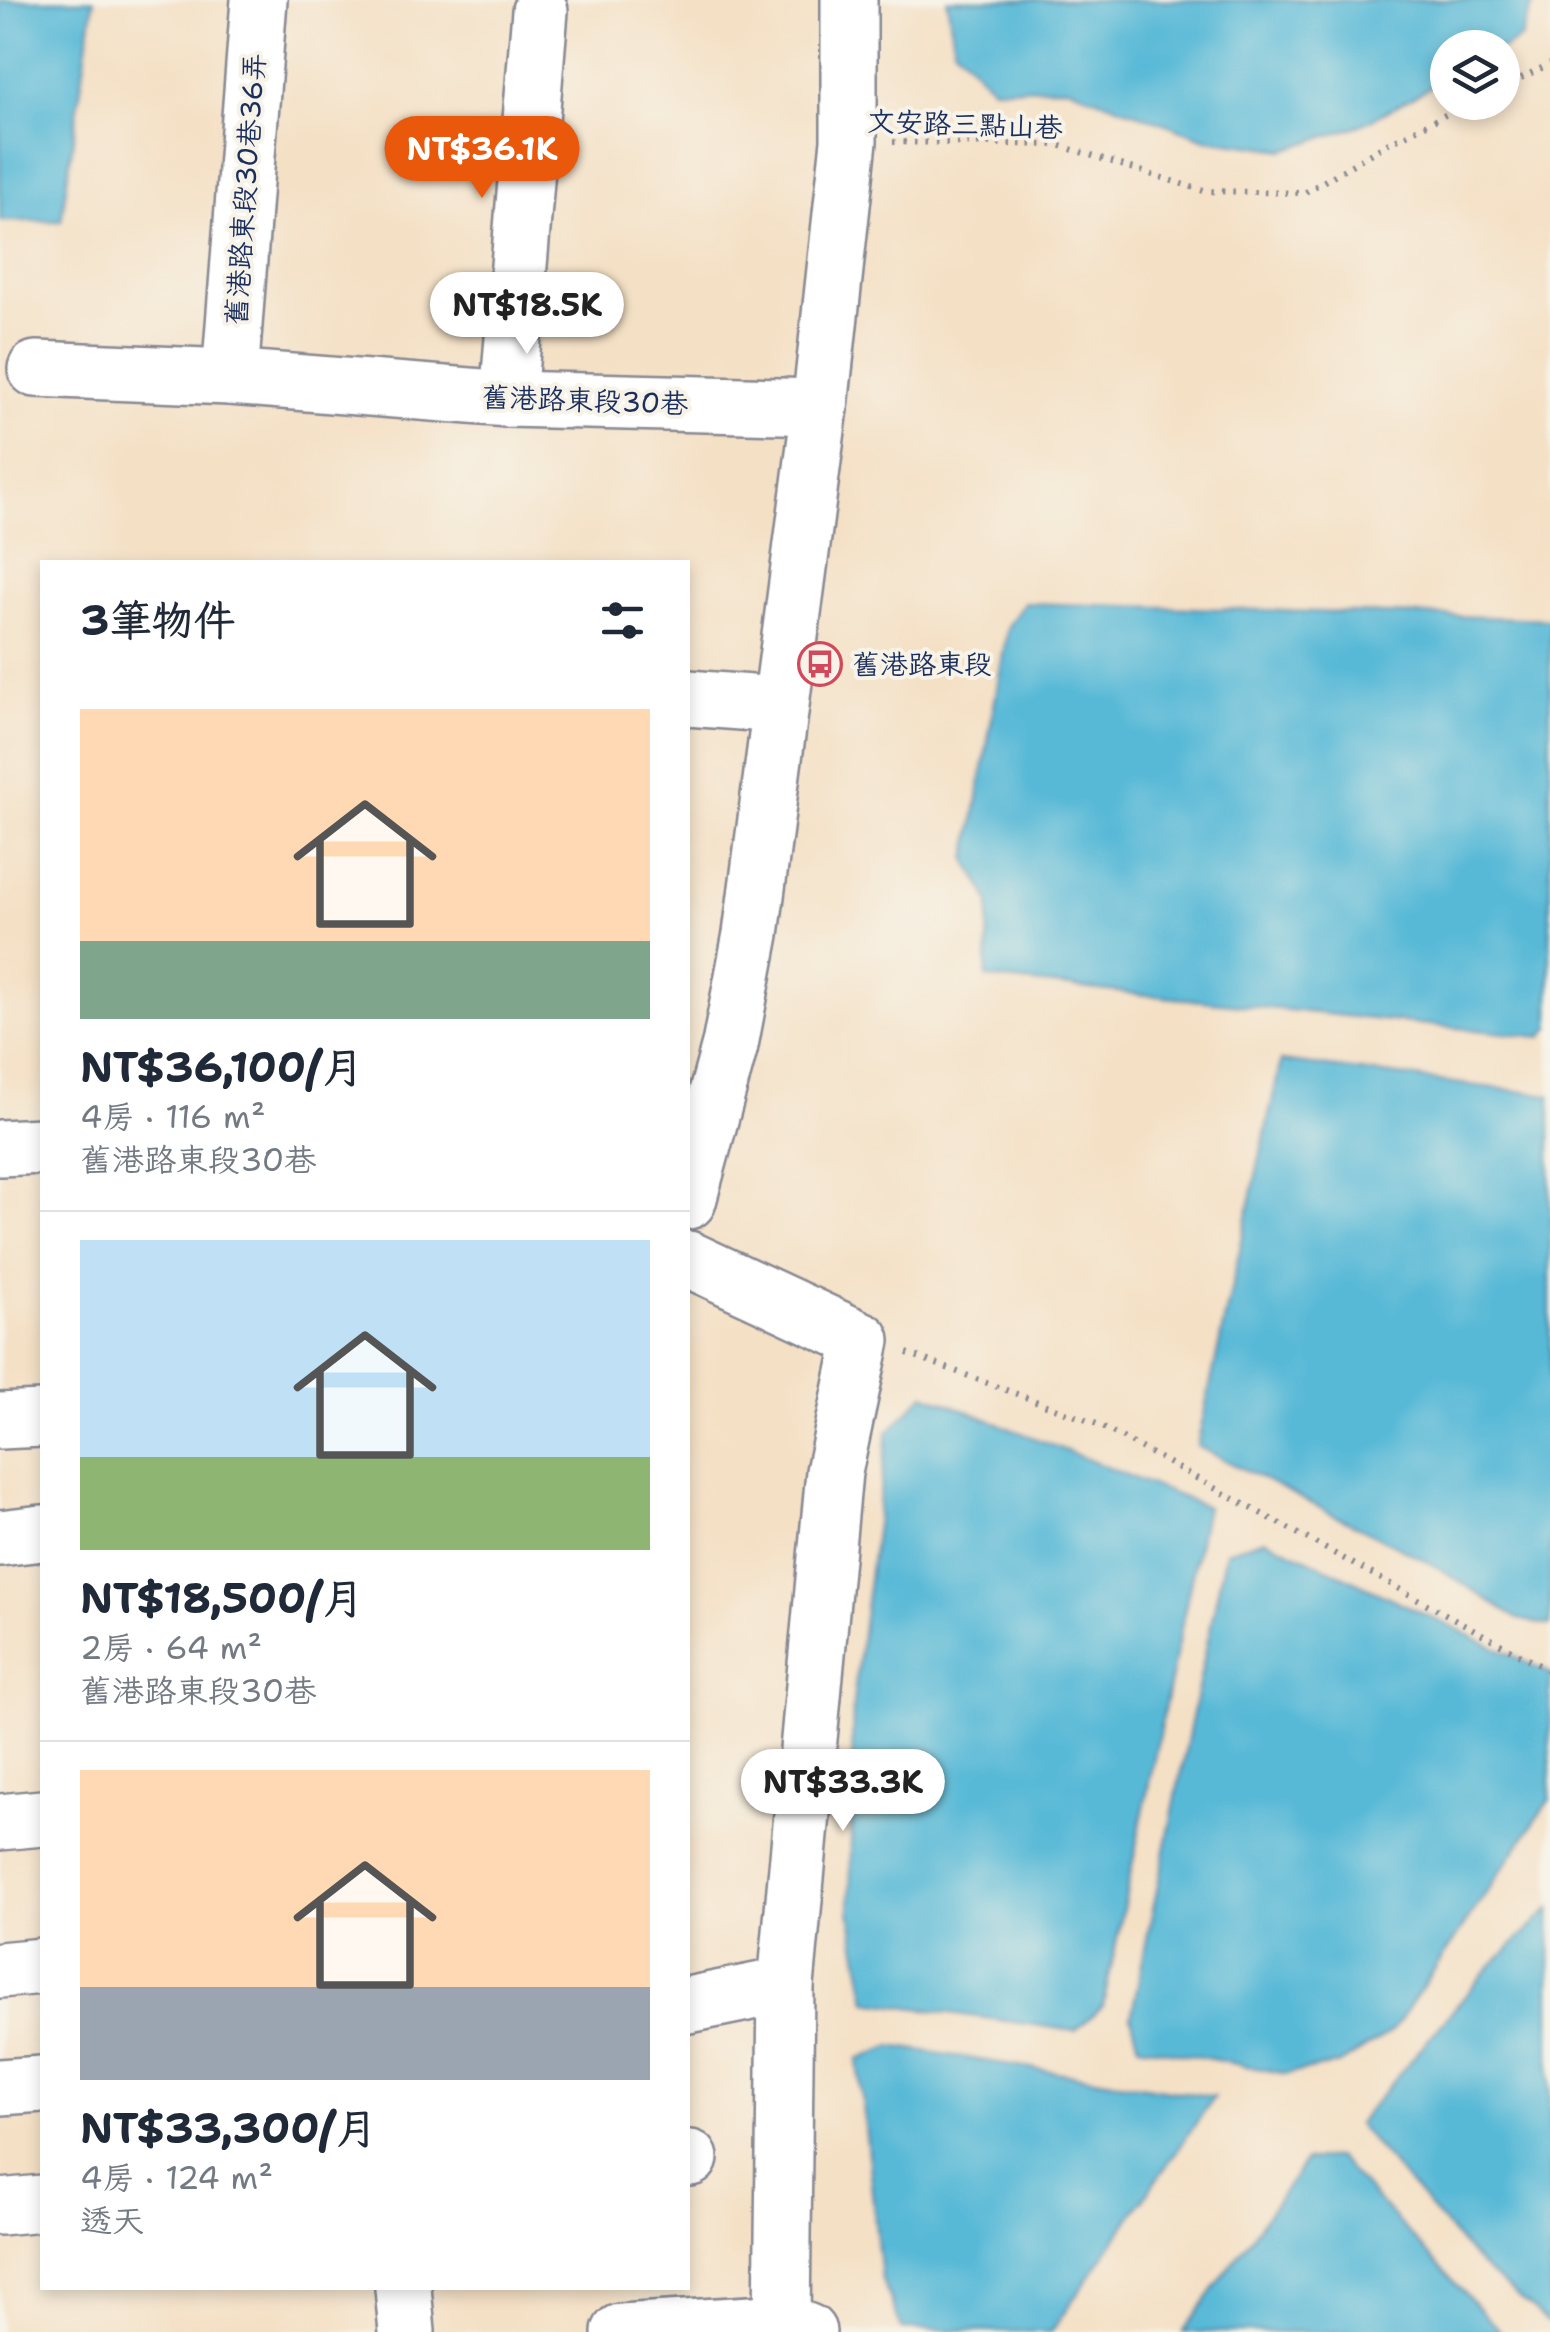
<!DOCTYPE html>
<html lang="zh-TW">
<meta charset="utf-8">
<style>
:root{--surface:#fff;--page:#f6f6f7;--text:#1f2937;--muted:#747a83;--line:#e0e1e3;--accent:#ea580c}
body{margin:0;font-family:"Shantell Sans","LXGW WenKai TC",sans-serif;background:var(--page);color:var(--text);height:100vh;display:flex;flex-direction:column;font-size:38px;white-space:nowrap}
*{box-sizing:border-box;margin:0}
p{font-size:32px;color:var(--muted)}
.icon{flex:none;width:55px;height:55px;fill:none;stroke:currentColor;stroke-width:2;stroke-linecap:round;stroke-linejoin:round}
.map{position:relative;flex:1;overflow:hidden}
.side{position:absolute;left:40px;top:560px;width:650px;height:1730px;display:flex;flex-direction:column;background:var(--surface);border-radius:0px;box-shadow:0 5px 15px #0003}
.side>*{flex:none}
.buttons{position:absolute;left:1430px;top:30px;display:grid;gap:20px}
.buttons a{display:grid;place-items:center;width:90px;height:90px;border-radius:50%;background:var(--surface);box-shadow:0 5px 15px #0003;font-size:50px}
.price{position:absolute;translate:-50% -85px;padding:0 22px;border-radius:35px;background:#fff;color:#222;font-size:32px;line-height:65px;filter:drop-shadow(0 2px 5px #0008)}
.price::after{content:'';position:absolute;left:50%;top:60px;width:30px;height:22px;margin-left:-15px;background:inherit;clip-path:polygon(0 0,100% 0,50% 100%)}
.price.active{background:var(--accent);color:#fff}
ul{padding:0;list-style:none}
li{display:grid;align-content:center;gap:20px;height:530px;padding:0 40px}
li+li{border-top:2px solid var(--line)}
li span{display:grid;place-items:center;height:310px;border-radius:0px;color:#555}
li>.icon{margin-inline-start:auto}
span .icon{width:180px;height:180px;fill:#fffc;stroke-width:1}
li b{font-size:42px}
h2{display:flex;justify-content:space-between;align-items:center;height:120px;padding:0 40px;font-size:42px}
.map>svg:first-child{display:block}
</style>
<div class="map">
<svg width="1550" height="2332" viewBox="0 0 1550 2332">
<rect width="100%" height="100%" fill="#f7f3e8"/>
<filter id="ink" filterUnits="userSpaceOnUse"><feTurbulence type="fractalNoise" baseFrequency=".01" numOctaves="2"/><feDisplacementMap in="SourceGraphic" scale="20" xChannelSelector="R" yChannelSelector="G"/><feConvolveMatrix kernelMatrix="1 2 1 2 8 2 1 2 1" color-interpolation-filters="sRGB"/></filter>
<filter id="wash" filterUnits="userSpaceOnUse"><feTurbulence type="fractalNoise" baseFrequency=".0048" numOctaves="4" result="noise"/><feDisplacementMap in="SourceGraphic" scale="40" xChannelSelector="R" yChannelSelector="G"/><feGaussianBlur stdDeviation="2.25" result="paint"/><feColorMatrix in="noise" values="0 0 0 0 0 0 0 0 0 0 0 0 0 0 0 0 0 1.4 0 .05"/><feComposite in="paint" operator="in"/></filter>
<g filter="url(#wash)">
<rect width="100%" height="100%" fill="#f4e0c5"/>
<g fill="#58b9d7" stroke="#3a749a" stroke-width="2.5">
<path d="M0,0H94L61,221H0Z"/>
<path d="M947,0H1533V3L1521,38L1503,49L1448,48L1447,78L1361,125L1284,150L1206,139L1067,87L993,88L954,47Z"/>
<path d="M1024,603L1550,619V1028L1541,1037L986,978L990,902L967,860L1008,626Z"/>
<path d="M1281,1061L1550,1095V1626L1518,1619L1434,1565L1197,1446Z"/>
<path d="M925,1394L1206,1507L1103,2006L1075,2031L867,2001L850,1912L853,1702L888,1432Z"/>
<path d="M1265,1539L1550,1673V1799L1393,2030L1340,2064L1287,2074L1139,2045L1131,2017L1226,1551Z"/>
<path d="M1550,1909V2324L1479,2264L1357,2124L1486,1971Z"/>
<path d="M892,2046L1214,2097L1051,2332L902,2329L881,2277L858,2060Z"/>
<path d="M1337,2157L1501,2332H1183L1306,2160Z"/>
</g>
</g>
<g filter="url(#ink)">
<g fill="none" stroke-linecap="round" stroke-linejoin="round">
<g stroke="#888892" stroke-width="60">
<g id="minor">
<path d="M36,369L230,377L508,399L820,407"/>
<path d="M230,377L259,0"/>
<path d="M508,399L540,11"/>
<path d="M688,698L778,705"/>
<path d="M0,1148L42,1146"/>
<path d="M688,1201L730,1045L751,934L820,407L849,141V0"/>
<path d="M688,1259L862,1340L834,1472L786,1985L782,2322"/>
<path d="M0,1421L42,1419"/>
<path d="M0,1538L42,1533"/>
<path d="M0,1822L42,1818"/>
<path d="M0,1970L42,1966"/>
<path d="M688,2005L786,1985"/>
<path d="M0,2087L42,2084"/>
<path d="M688,2158H690"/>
<path d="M0,2207L42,2203"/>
<path d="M403,2288L407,2332"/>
<path d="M620,2332L782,2322L808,2332"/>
</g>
</g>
<g stroke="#888892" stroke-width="6" stroke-dasharray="2.5 8" stroke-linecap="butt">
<path d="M1502,87L1550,64"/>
<path d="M893,142L1058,145L1204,191L1304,193L1387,144L1471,102"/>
<path d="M907,1353L1097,1424L1550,1671"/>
</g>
<use href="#minor" stroke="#fff" stroke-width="55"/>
</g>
</g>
<defs>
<g id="bus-ring" transform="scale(2.25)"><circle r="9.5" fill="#f7f3e8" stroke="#d1495b" stroke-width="1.5"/><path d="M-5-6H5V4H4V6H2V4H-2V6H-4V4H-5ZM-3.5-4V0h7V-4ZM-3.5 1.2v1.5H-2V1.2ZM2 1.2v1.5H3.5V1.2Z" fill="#d1495b"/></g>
</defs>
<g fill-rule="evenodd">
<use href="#bus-ring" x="820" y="664"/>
</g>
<g text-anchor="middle" stroke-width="8" stroke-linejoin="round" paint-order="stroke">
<g font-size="28" fill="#1b2f5e" stroke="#f7f3e8">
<text transform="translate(965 124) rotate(2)" y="10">文安路三點山巷</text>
<text transform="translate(245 189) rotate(-86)" y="10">舊港路東段30巷36弄</text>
<text transform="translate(585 400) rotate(2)" y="10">舊港路東段30巷</text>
</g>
<g font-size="28" fill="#1b2f5e" stroke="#f7f3e8" text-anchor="start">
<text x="852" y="674">舊港路東段</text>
</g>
</g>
</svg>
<div class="buttons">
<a><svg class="icon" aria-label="layers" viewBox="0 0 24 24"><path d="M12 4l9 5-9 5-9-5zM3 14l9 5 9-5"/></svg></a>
</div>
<b class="price active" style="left:482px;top:201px">NT$36.1K</b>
<b class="price" style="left:527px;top:357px">NT$18.5K</b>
<b class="price" style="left:843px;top:1834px">NT$33.3K</b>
<section class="side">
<h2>3筆物件<svg class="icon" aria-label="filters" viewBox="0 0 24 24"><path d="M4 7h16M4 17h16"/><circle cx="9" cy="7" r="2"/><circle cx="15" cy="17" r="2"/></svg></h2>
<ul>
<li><span style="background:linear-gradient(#ffd9b3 75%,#7fa58c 0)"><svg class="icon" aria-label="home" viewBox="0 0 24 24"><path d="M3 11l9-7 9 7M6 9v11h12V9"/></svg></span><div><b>NT$36,100/月</b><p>4房 · 116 m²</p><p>舊港路東段30巷</p></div></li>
<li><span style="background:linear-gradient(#bfe0f5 70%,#8fb573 0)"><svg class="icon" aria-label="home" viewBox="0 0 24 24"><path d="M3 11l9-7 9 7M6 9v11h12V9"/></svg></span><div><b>NT$18,500/月</b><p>2房 · 64 m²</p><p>舊港路東段30巷</p></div></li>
<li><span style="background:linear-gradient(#ffd9b3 70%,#9aa5b1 0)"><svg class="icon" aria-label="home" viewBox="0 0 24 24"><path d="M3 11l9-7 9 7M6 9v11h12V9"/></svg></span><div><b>NT$33,300/月</b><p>4房 · 124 m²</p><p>透天</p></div></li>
</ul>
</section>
</div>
